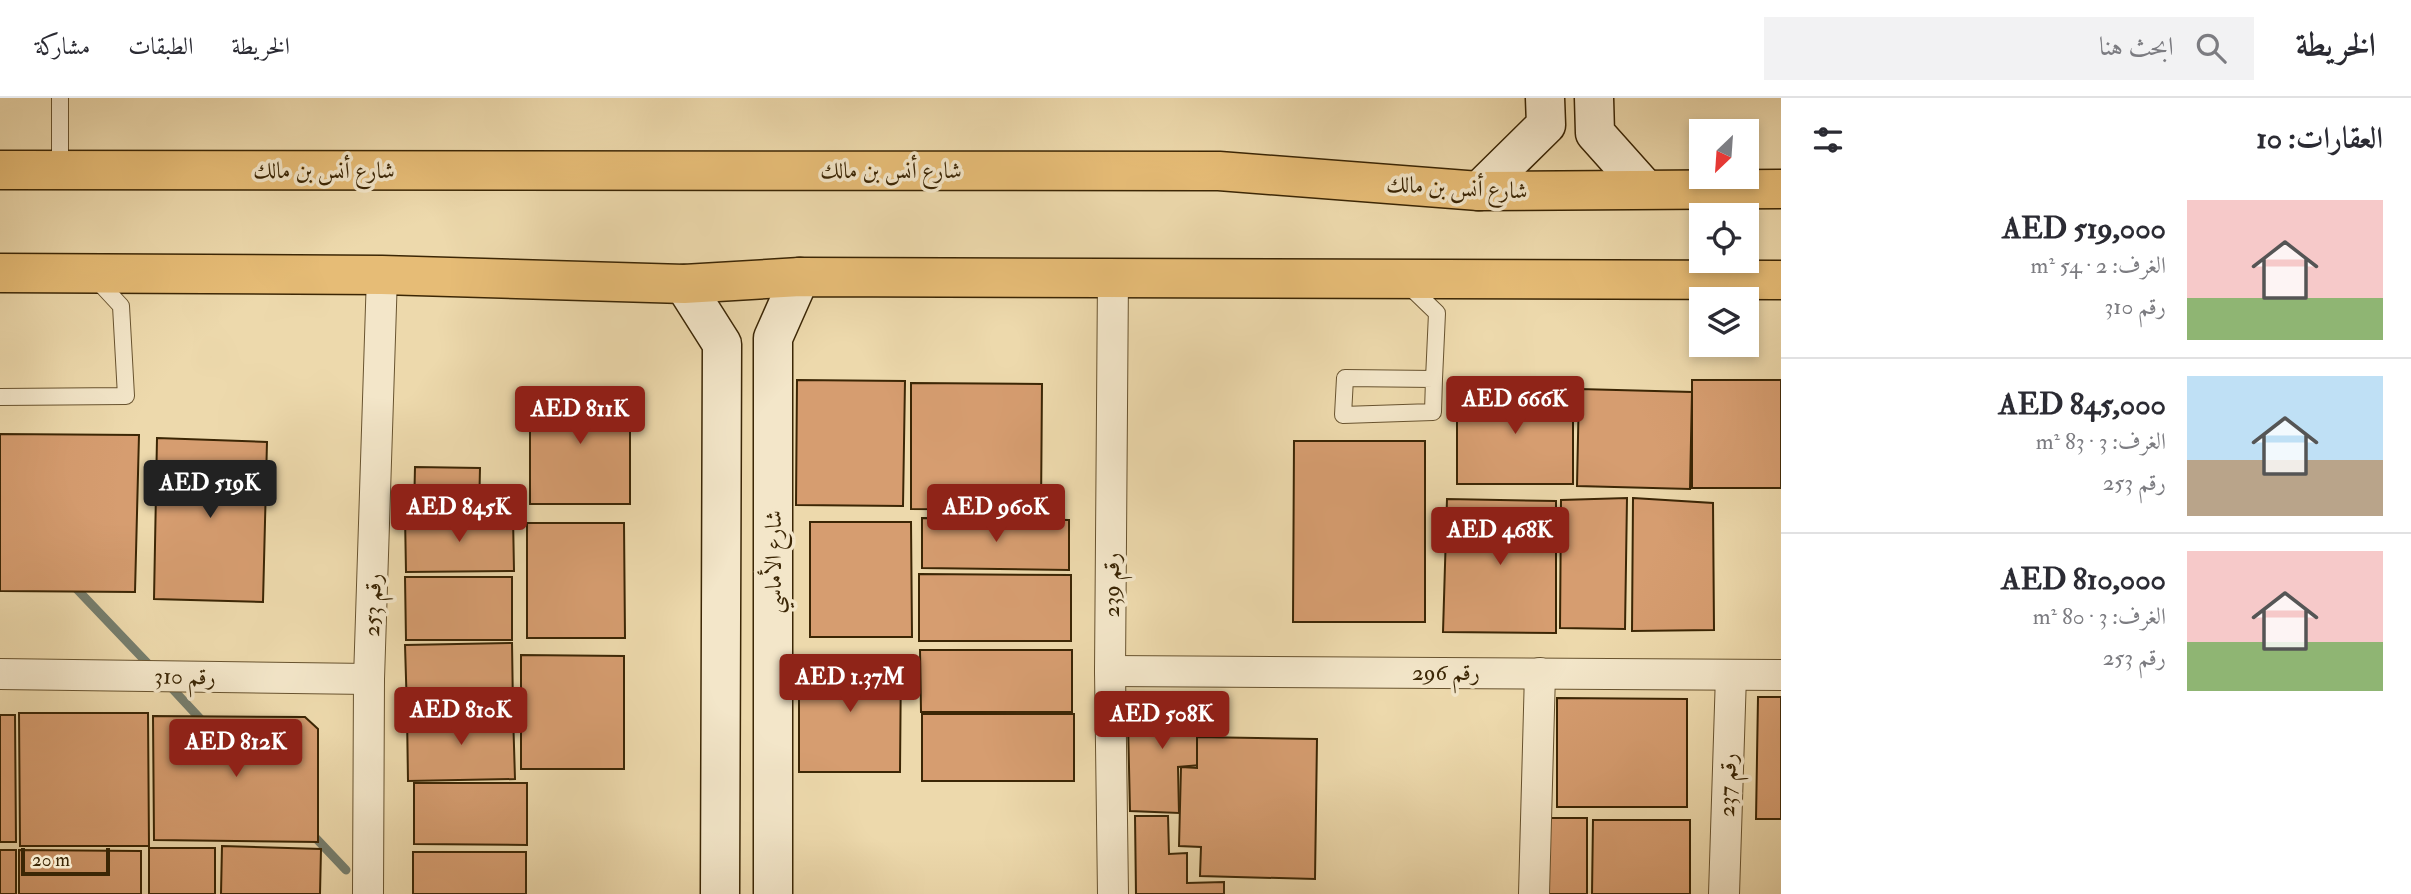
<!DOCTYPE html>
<html lang="ar">
<meta charset="utf-8">
<style>
:root{--surface:#fff;--page:#f2f2f3;--text:#2b2b33;--muted:#7c7c81;--line:#e1e1e2;--accent:#8f2418}
body{margin:0;font-family:"IM FELL Double Pica",Amiri,serif;background:var(--page);color:var(--text);direction:rtl;height:100vh;display:flex;flex-direction:column;font-size:26px;white-space:nowrap}
*{box-sizing:border-box;margin:0}
p{font-size:23px;color:var(--muted)}
.icon{flex:none;width:38px;height:38px;fill:none;stroke:currentColor;stroke-width:2;stroke-linecap:round;stroke-linejoin:round}
.map{position:relative;flex:1;overflow:hidden;direction:ltr}
.drawer{display:flex;flex-direction:column;background:var(--surface);width:630px}
.drawer>*{flex:none}
.needle{width:46px;rotate:205deg}
.buttons{position:absolute;left:1689px;top:21px;display:grid;gap:14px}
.buttons a{display:grid;place-items:center;width:70px;height:70px;border-radius:0px;background:var(--surface);box-shadow:0 4px 10px #0003;font-size:35px}
.scale{position:absolute;left:21px;bottom:18px;width:89px;box-sizing:border-box;padding-left:7px;border:4px solid #3b2605;border-top:0;font-size:19px;line-height:24px;white-space:nowrap;color:#3b2605;-webkit-text-stroke:5px #f3e6c9;paint-order:stroke}
.price{position:absolute;translate:-50% -60px;padding:0 16px;border-radius:7px;background:var(--accent);color:#fff;font-size:23px;line-height:46px;filter:drop-shadow(0 2px 4px #0008)}
.price::after{content:'';position:absolute;left:50%;top:42px;width:21px;height:16px;margin-left:-10px;background:inherit;clip-path:polygon(0 0,100% 0,50% 100%)}
.price.selected{background:#222;color:#fff}
ul{padding:0;list-style:none}
li{display:flex;align-items:center;gap:21px;height:175px;padding:0 28px}
li+li{border-top:2px solid var(--line)}
li span{display:grid;place-items:center;flex:none;width:196px;height:140px;border-radius:0px;color:#555}
li>.icon{margin-inline-start:auto}
span .icon{width:84px;height:84px;fill:#fffc;stroke-width:1}
li b{font-size:30px}
h2{display:flex;justify-content:space-between;align-items:center;height:84px;padding:0 28px;font-size:30px}
header{display:flex;align-items:center;gap:42px;box-sizing:border-box;height:98px;padding:0 35px;background:var(--surface);border-bottom:2px solid var(--line)}
header strong{font-size:33px}
nav{display:flex;gap:38px;margin-inline-start:auto;font-size:24px}
.search{width:490px;height:63px;background:var(--page);display:flex;align-items:center;gap:18px;box-sizing:border-box;padding:0 24px;border-radius:0px;color:var(--muted);font-size:26px}
main{display:flex;flex:1;min-height:0}
.map>svg:first-child{display:block}
</style>
<header>
<strong>الخريطة</strong>
<div class="search"><svg class="icon" aria-label="search" viewBox="0 0 24 24"><circle cx="10" cy="10" r="6"/><path d="M15 15l6 6"/></svg>ابحث هنا</div>
<nav><a>الخريطة</a><a>الطبقات</a><a>مشاركة</a></nav>
</header>
<main>
<section class="drawer">
<h2>العقارات: 10<svg class="icon" aria-label="filters" viewBox="0 0 24 24"><path d="M4 7h16M4 17h16"/><circle cx="9" cy="7" r="2"/><circle cx="15" cy="17" r="2"/></svg></h2>
<ul>
<li><span style="background:linear-gradient(#f6c9c9 70%,#8fb573 0)"><svg class="icon" aria-label="home" viewBox="0 0 24 24"><path d="M3 11l9-7 9 7M6 9v11h12V9"/></svg></span><div><b>AED 519,000</b><p>الغرف: 2 · 54 m²</p><p>رقم 310</p></div></li>
<li><span style="background:linear-gradient(#bfe0f5 60%,#b9a48a 0)"><svg class="icon" aria-label="home" viewBox="0 0 24 24"><path d="M3 11l9-7 9 7M6 9v11h12V9"/></svg></span><div><b>AED 845,000</b><p>الغرف: 3 · 83 m²</p><p>رقم 253</p></div></li>
<li><span style="background:linear-gradient(#f6c9c9 65%,#8fb573 0)"><svg class="icon" aria-label="home" viewBox="0 0 24 24"><path d="M3 11l9-7 9 7M6 9v11h12V9"/></svg></span><div><b>AED 810,000</b><p>الغرف: 3 · 80 m²</p><p>رقم 253</p></div></li>
</ul>
</section>
<div class="map">
<svg width="1781" height="796" viewBox="0 0 1781 796">
<rect width="100%" height="100%" fill="#edd9ac"/>
<filter id="stains"><feTurbulence type="fractalNoise" baseFrequency=".00286" numOctaves="4"/><feColorMatrix values="0 0 0 0 .2 0 0 0 0 .09 0 0 0 0 .02 0 0 0 .5 -.17"/></filter>
<radialGradient id="worn" r=".72"><stop offset=".6" stop-color="#630" stop-opacity="0"/><stop offset="1" stop-color="#630" stop-opacity=".3"/></radialGradient>
<g fill="none" stroke-linecap="round" stroke-linejoin="round">
<g stroke="#767e6e" stroke-width="9">
<path d="M71,485L153,571"/>
<path d="M168,586L206,627"/>
<path d="M311,735L346,772"/>
</g>
</g>
<g fill="#d69d70" stroke="#3b2605" stroke-width="2">
<path d="M797,282L905,283L903,408L796,407Z"/>
<rect x="1692" y="282" width="89" height="108"/>
<path d="M911,285L1042,286L1041,412L911,411Z"/>
<path d="M1457,289L1573,290V386H1457Z"/>
<rect x="530" y="291" width="100" height="115"/>
<path d="M1579,291L1692,294L1690,391L1577,388Z"/>
<path d="M0,336L139,337L135,494L0,493Z"/>
<path d="M157,340L267,344L263,504L154,501Z"/>
<path d="M1294,343H1425V524H1293Z"/>
<path d="M415,369L480,370L479,415L414,414Z"/>
<path d="M1627,400L1625,531L1560,530L1561,402Z"/>
<path d="M1633,400L1713,405L1714,532L1632,533Z"/>
<path d="M1447,401L1556,403V535L1443,534Z"/>
<path d="M405,418H513L514,473L406,474Z"/>
<path d="M922,420L1069,422V472L922,470Z"/>
<path d="M810,424H911L912,539H810Z"/>
<path d="M527,425H624L625,540H527Z"/>
<path d="M919,476L1071,477V543H919Z"/>
<path d="M405,479H512V542H406Z"/>
<path d="M512,545L513,611L407,613L405,547Z"/>
<path d="M920,552H1072V614H921Z"/>
<path d="M521,557L624,558V671H521Z"/>
<path d="M799,558L901,559L900,674H799Z"/>
<path d="M1758,599H1781V721H1756Z"/>
<path d="M1557,600L1687,601V709H1557Z"/>
<path d="M1203,601L1201,667L1178,669L1179,715L1130,713L1128,625L1131,613L1144,602Z"/>
<path d="M19,615H148L149,748H20Z"/>
<path d="M513,615L515,681L408,683L407,616Z"/>
<rect x="922" y="616" width="152" height="67"/>
<path d="M0,617H15L16,744H0Z"/>
<path d="M153,618L305,619L318,631V744L154,742Z"/>
<path d="M1197,639L1317,641L1315,781L1200,778L1201,749L1179,748L1181,669L1197,670Z"/>
<path d="M414,685H527V747L414,746Z"/>
<path d="M1135,718H1168L1169,756L1187,755V785L1224,784V796H1136Z"/>
<path d="M1546,720H1587V796H1545Z"/>
<path d="M1593,722H1690V796H1592Z"/>
<path d="M222,748L321,751L320,796H221Z"/>
<rect x="149" y="750" width="66" height="46"/>
<rect x="0" y="752" width="16" height="44"/>
<path d="M19,752L141,753V796H19Z"/>
<rect x="413" y="754" width="113" height="42"/>
</g>
<g fill="none" stroke-linecap="round" stroke-linejoin="round">
<g stroke="#68532f" stroke-width="18">
<g id="lane">
<path d="M60,72V0"/>
<path d="M1408,187L1437,215L1434,281L1345,280L1343,317L1433,314L1434,281"/>
<path d="M0,299L126,298L121,208L95,180"/>
</g>
</g>
<g stroke="#68532f" stroke-width="32">
<g id="street">
<path d="M1113,178L1110,573L1113,796"/>
<path d="M1110,573L1781,577"/>
<path d="M0,576L369,581"/>
<path d="M368,796L369,581L382,177"/>
<path d="M1534,796L1540,575"/>
<path d="M1724,796L1731,577"/>
</g>
</g>
<g stroke="#3b2605" stroke-width="41">
<g id="secondary">
<path d="M1594,0L1595,35L1645,91"/>
<path d="M1479,93L1546,27L1545,0"/>
<path d="M684,186L722,246L720,796"/>
<path d="M773,796V240L800,179"/>
</g>
</g>
<g stroke="#3b2605" stroke-width="41">
<g id="primary">
<path d="M0,72L1219,73L1479,93L1781,91"/>
<path d="M0,175L382,177L684,186L800,179L1781,182"/>
</g>
</g>
<use href="#lane" stroke="#f3e6c9" stroke-width="16"/>
<use href="#street" stroke="#f3e6c9" stroke-width="30"/>
<use href="#secondary" stroke="#f3e6c9" stroke-width="38"/>
<use href="#primary" stroke="#e6bc76" stroke-width="38"/>
</g>
<g text-anchor="middle" stroke-width="7" stroke-linejoin="round" paint-order="stroke">
<g font-size="23" fill="#3b2605" stroke="#f3e6c9">
<text x="324" y="80">شارع أنس بن مالك</text>
<text x="891" y="80">شارع أنس بن مالك</text>
<text transform="translate(1457 89) rotate(3)" y="8">شارع أنس بن مالك</text>
<text transform="translate(773 464) rotate(-90)" y="8">شارع الأماسي</text>
<text transform="translate(1111 487) rotate(-90)" y="8">رقم 239</text>
<text transform="translate(372 507) rotate(-88)" y="8">رقم 253</text>
<text x="1446" y="582">رقم 296</text>
<text transform="translate(185 578) rotate(1)" y="8">رقم 310</text>
<text transform="translate(1727 687) rotate(-88)" y="8">رقم 237</text>
</g>
</g>
<rect width="100%" height="100%" filter="url(#stains)"/>
<rect width="100%" height="100%" fill="url(#worn)"/>
</svg>
<div class="buttons">
<a><svg class="needle" viewBox="-14 -14 28 28"><path d="M0-13l5 13h-10z" fill="#e53935"/><path d="M0 13l5-13h-10z" fill="#7c7c81"/></svg></a>
<a><svg class="icon" aria-label="locate" viewBox="0 0 24 24"><circle cx="12" cy="12" r="6"/><path d="M12 2v4M12 18v4M2 12h4M18 12h4"/></svg></a>
<a><svg class="icon" aria-label="layers" viewBox="0 0 24 24"><path d="M12 4l9 5-9 5-9-5zM3 14l9 5 9-5"/></svg></a>
</div>
<div class="scale">20 m</div>
<b class="price" style="left:1515px;top:338px">AED 666K</b>
<b class="price" style="left:580px;top:348px">AED 811K</b>
<b class="price selected" style="left:210px;top:422px">AED 519K</b>
<b class="price" style="left:459px;top:446px">AED 845K</b>
<b class="price" style="left:996px;top:446px">AED 960K</b>
<b class="price" style="left:1500px;top:469px">AED 468K</b>
<b class="price" style="left:850px;top:616px">AED 1.37M</b>
<b class="price" style="left:461px;top:649px">AED 810K</b>
<b class="price" style="left:1162px;top:653px">AED 508K</b>
<b class="price" style="left:236px;top:681px">AED 812K</b>
</div>
</main>
